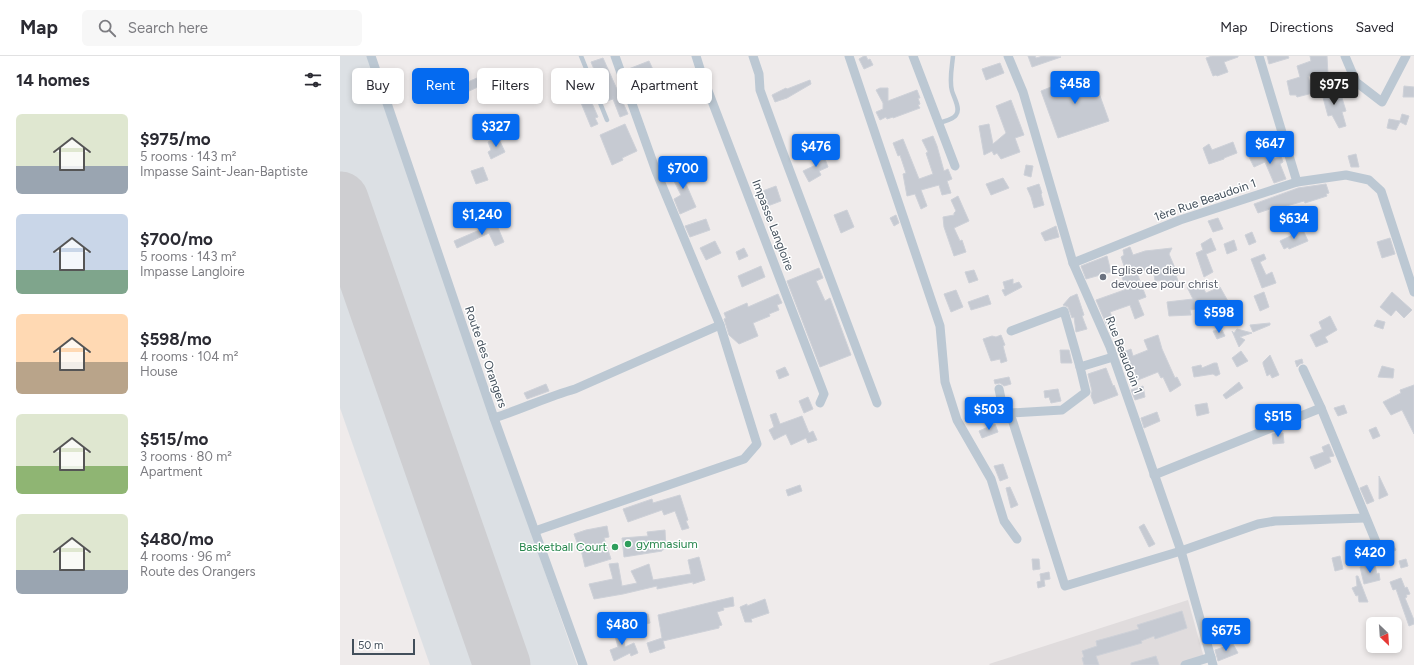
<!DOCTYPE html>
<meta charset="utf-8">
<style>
:root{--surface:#fff;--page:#f7f7f7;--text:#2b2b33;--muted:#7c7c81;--line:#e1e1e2;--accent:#046af0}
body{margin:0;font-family:Figtree,sans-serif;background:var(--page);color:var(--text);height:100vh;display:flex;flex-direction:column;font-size:15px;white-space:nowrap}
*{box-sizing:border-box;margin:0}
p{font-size:13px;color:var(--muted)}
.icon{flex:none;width:22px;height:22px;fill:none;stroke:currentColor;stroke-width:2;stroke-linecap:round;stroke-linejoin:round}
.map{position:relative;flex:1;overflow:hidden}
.drawer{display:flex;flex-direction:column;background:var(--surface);width:340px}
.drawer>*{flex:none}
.top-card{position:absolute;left:12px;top:12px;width:380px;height:36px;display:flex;gap:8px}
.needle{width:26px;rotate:155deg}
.fabs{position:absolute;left:1026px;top:561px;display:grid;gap:8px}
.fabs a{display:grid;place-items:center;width:36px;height:36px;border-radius:6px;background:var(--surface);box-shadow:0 2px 6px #0003;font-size:20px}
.scale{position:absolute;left:12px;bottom:10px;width:63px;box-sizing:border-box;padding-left:4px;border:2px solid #424f5b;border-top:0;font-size:11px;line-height:14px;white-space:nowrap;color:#424f5b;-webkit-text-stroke:3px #fff;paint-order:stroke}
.price{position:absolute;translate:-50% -34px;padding:0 9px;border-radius:4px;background:var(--accent);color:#fff;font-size:13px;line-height:26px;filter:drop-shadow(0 1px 2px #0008)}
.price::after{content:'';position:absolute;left:50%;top:24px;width:12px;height:9px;margin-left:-6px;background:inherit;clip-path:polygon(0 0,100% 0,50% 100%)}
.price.selected{background:#222;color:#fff}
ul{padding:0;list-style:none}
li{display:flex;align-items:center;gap:12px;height:100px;padding:0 16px}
li span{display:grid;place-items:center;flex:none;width:112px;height:80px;border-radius:6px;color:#555}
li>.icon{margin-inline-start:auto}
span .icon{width:48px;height:48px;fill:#fffc;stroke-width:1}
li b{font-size:17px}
h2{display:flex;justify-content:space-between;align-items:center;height:48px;padding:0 16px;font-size:17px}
.tag{padding:0 14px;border-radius:6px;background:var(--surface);box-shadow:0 2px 6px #0003;font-size:14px;line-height:36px}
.tag.selected{background:var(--accent);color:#fff}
header{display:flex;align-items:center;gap:24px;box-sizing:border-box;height:56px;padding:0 20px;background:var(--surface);border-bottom:1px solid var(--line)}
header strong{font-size:19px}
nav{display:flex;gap:22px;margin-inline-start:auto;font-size:14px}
.search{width:280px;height:36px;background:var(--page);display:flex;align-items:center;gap:10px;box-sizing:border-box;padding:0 14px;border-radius:6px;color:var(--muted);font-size:15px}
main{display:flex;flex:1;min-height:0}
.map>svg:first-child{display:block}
</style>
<header>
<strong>Map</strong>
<div class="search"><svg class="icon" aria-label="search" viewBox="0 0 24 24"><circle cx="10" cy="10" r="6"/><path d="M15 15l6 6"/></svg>Search here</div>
<nav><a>Map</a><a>Directions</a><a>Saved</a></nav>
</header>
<main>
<section class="drawer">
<h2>14 homes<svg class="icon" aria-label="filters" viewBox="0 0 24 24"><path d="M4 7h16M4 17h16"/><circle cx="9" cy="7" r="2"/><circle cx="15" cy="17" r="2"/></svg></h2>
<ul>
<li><span style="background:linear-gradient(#dfe7d0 65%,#9aa5b1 0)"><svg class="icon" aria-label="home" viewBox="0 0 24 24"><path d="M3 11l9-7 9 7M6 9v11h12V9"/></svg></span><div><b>$975/mo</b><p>5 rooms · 143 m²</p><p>Impasse Saint-Jean-Baptiste</p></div></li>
<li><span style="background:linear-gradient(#c9d6e8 70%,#7fa58c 0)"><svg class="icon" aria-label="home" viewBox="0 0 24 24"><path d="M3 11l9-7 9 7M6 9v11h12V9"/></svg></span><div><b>$700/mo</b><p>5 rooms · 143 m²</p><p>Impasse Langloire</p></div></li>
<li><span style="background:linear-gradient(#ffd9b3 60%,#b9a48a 0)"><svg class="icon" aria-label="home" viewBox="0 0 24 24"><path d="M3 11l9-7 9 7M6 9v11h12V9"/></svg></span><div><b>$598/mo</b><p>4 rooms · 104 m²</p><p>House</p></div></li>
<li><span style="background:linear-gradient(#dfe7d0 65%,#8fb573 0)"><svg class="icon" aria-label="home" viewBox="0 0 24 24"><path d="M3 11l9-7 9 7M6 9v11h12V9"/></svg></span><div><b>$515/mo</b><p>3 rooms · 80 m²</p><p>Apartment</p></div></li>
<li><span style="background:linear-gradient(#dfe7d0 70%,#9aa5b1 0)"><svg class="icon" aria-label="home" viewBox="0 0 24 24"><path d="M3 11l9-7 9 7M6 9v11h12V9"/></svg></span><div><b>$480/mo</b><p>4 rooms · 96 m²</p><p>Route des Orangers</p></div></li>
</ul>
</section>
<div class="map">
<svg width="1074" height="609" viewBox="0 0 1074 609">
<rect width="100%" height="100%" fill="#efebeb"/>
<path fill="#e0dcdd" d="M848,544L864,602L842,609H650L649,608Z"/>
<path fill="#dce0e4" d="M0,0H27L237,609H90L0,352Z"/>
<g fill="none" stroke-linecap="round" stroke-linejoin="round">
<path stroke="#ceced1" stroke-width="57" d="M0,144L162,609"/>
</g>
<g fill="#c6cad2" stroke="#ced1d8">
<path d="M524,0H526L528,4L530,3L533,9L524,13L519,3Z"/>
<path d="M688,0H695L696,2L703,0L721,1L692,11Z"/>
<path d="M872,0H898V1L884,6L888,16L877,20L876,19L873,20L866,2Z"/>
<path d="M927,0H948L949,2L929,8Z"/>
<path d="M970,0H987L988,19L968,20L973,37L957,41L956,39H950L947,25L960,21L957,10L971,5Z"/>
<path d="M263,2L288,58L280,61L273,43L267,45L251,6Z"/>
<path d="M309,5L316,20L293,30L286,14Z"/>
<path d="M660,7L664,17L646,24L642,13Z"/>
<path d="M235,13L240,24L233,27L228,16Z"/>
<path d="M751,15L769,65L718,82L701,35Z"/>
<path d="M137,22L140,30L127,36L123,28Z"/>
<path d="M470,24L471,28L447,42L435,46L432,39L446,32L447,33Z"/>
<path d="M1064,30L1074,31V41H1063Z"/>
<path d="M994,31L997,43L1002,42L1006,55L1002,56L1006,70L999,72L992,59L988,60L981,34Z"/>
<path d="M540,32H548V45L577,34L580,42H578L580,48L578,49L580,52L553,62V61L547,63L546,61L540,64L536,56L543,53V47L536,34Z"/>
<path d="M248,38L258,61L255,62L258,68L251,71L239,42Z"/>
<path d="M671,44L684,79L675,82L680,96L661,103L657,97L654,99L652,95L644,99L639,70L649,68L653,88L666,77L656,50Z"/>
<path d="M1062,58L1069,60L1066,69L1060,66L1056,74L1047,72L1049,63L1060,65Z"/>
<path d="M285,68L297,95L282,102L283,104L272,109L260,79Z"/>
<path d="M593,80L597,90L604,115L608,113L612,123L607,125L611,137L602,139L599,129L581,134L587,150L581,153L575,138L567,140L563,118L566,117L560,99L558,100L553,87L563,83L579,123L593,118L586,97L588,96L582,84Z"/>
<path d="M158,81L165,96L151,103L148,96L151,94L148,86Z"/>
<path d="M893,86L897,97L884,102V103L869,108L863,92L869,88L872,94Z"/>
<path d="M926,93L930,104L929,105L941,100L943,106L940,108L946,123L934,127L925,106L914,111L909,101Z"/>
<path d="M482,95L488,111L479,115L481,119L469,126L463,115L480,107L476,98Z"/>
<path d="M1016,98L1019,111H1011L1008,100Z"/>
<path d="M686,109L693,110L691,121L684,119Z"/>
<path d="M347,110L354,124L346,128L356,151L340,158L334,143L341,139L330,117Z"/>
<path d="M143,111L148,124L136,128L131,115Z"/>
<path d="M663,122L669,132L651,139L646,128Z"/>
<path d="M699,128L702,137L701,138L704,149L694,152L691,141L687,132Z"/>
<path d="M986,128L989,137L986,138L987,140L965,147L964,145L936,153V151L918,157L914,148L958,132Z"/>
<path d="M436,130L441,145L425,151L420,136Z"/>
<path d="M618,140L629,165L614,172L620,185L622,184L626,196L614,200L604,171L603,161L614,159V157L616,155L611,144Z"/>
<path d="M507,154L514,171L501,177L494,159Z"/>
<path d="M556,159L559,167L554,170L550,162Z"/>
<path d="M878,162L883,173L873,176L868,165Z"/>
<path d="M366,163L370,174L350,181L345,170Z"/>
<path d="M156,167L164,186L155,190L149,177L117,192L114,185Z"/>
<path d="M716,170L719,181L705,185L701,177Z"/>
<path d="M963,174L968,185L949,193L948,191L944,193L940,185Z"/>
<path d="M912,176L916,186L909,189L905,179Z"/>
<path d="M871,182L876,194L866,198L873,216L864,221L856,197L863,194L861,188Z"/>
<path d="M1050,182L1055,198L1042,202L1037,186Z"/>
<path d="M894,184L897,194L887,198L884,188Z"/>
<path d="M375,185L381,197L366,204L360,192Z"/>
<path d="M790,191L793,199L805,195L832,192L829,198L838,219H836L838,225L828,230L825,224L815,225L813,211L797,217L806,241L798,244L804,259L795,263L790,249L770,256L775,268L767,270L756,244L787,233L779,215L785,213L781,201L784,199L783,194Z"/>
<path d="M404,192L408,200L399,204L396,196Z"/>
<path d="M924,198L926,203L920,206L926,219L932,216L936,227L922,232L911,203Z"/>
<path d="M767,200L771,216L746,223L741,210Z"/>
<path d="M421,210L425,221L402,231L398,220Z"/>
<path d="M479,212L483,222L476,225L485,245L490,242L511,299L480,311L447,225Z"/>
<path d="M634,214L638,224L629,227L625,216Z"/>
<path d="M673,223V228L679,226L682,231L665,240L662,234L665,233L663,226Z"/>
<path d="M859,225L866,237L880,231L889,247L881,252V249L850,254L851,259L829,260L827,246L853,243L847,231Z"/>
<path d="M616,234L623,251L611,256L604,238Z"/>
<path d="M924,236L929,251L920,255L914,240Z"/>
<path d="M1052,236L1072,254L1064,262L1056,254L1051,260L1040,251Z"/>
<path d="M438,238L442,247L437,249L439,254L429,258L430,260L413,267L418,280L399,288L389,279L384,263L386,262L384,257L407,247L408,251Z"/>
<path d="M737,238L744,259L742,260L747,273L736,276L734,261L732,262L728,251L723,249L730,241Z"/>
<path d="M648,239L651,248L631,254L628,246Z"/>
<path d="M880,253L891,258L889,265L880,263Z"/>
<path d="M990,260L997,274L985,281L988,286L976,291L970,279L982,273L979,266Z"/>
<path d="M1037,264L1045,266L1043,273L1034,270Z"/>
<path d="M930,267V269L913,276L910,269Z"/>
<path d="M897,273L912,277L900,281L905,284L899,291L892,275L894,277Z"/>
<path d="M882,274L885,280L877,283L873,275Z"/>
<path d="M661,279L665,289L663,290L667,305L661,307L660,303L651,305L643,283L652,280L656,281Z"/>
<path d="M818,279L822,293L835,322L837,321L841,329L830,336L823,321L821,322L818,316L798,324L792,309L784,312L779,298L791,293L793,300L808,294L804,284Z"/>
<path d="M720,294H729L732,307H721Z"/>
<path d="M901,295L908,305L897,311L892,302Z"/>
<path d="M930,299L939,319L932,322L930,318L927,320L923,308V306Z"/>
<path d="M962,303L963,307L960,308L957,311L955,305Z"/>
<path d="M874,307H877L880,318L876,320L873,318L854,321L852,311L861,309L862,312Z"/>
<path d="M1042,310L1054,313L1053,322L1038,321Z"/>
<path d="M445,311L449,319L439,323L436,315Z"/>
<path d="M766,312L773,330L774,329L778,339L754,348L751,340L752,335L748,318Z"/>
<path d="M669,321L671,328L664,330L660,327L655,328L654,324Z"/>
<path d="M899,326L903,332L886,343L883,339Z"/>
<path d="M206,328L209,335L187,343L184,337Z"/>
<path d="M1074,329V378L1062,354L1051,359L1043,346L1061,337L1060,334Z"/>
<path d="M803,330L805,341L795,344L791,334Z"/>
<path d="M718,333L721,345L711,347L709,341L705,342L704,335Z"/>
<path d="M468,341L473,353L464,357L459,345Z"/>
<path d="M867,347L869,357L857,360L855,349Z"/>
<path d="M1004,349L1007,357L998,360L994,352Z"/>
<path d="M817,356L820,365L804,372L801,362Z"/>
<path d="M436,357L440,368L462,360L469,377L473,375L477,384L468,387L466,382L451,389L446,378L434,384L429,374L434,371L430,359Z"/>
<path d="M655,368L658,376L642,382L639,375Z"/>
<path d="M1036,371L1040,380L1033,383L1029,374Z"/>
<path d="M943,377L944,387L933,388L932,378Z"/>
<path d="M989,388L994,400L989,401L991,406L975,413L970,401L984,396L982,391Z"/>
<path d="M663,408L668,422L660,425L654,410Z"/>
<path d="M1039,420L1048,439L1039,443Z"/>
<path d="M460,429L462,435L448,440L446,434Z"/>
<path d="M1027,429L1034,445L1027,448L1020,432Z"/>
<path d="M670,431L678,449L671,452L666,432Z"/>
<path d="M340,439L348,464L346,465L349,472L342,474L335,455L324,459L322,454L288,466L283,453L312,443L313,447Z"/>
<path d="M804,468L815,488L809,491L799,471Z"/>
<path d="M267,470L269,481L264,482L271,503L245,511L240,489H238L234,478L246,474Z"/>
<path d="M325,474L326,493L322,494V495L284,501L282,482L308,480L307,476Z"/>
<path d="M1052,486L1056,494L1048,498L1044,489Z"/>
<path d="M1000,500L1003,513L995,515L992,502Z"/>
<path d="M359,501L365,524L353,528V526L317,533V530L283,538L254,543L249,528L273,523L269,508L278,507L282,530L297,527L291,515L309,508L313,524L351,518L348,504Z"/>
<path d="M692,503H699L700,513L693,514Z"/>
<path d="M1066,503L1068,510L1061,512L1059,505Z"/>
<path d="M1029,509V511L1035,509L1037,518L1039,517L1040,524L1024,528L1020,511Z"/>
<path d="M709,516L710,523L704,524L705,530L698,532L697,526L701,525L700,518Z"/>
<path d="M1016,520H1018L1028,546H1019L1018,539L1016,540L1012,532L1017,530Z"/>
<path d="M1061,522L1065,532L1067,531L1070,538L1066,539L1067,541L1065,542L1074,564V568L1069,570L1056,533L1053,534L1050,526Z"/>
<path d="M393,541L394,550L383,552L384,554L377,556L382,569L379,570V572L323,585L325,592L310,597L307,587L322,582L318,559Z"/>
<path d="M425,543L429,557L411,563L412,566H405L400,551L407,548V550Z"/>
<path d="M842,555L847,572L815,583L814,580L801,585L802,587L756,600L759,609H744L742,602L744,601L742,595L757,590L756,585L799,573L797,569Z"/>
<path d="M308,558L310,567L298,570L294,560Z"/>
<path d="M282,571L285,591L294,587L298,597L291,600L290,597L274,605L270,594L278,591L273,573Z"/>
<path d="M900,575L901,585L894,586L892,576Z"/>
<path d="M893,588L898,597L878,605L875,594Z"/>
<path d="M816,600L819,609H791V607Z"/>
</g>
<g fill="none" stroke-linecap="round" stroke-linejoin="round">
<g stroke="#bcc8d3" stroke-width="4.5">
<path d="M241,0L267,64"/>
<path d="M599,67C604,65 613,64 616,59C621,53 614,42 612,35C609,24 612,11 613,0"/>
</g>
<g stroke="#bcc8d3" stroke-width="9">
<path d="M31,0L154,362L243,609"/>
<path d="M356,0L362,19L484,338L480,347"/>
<path d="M413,0L419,18L420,34L440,89L537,347"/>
<path d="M509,0L600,270L605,326L617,364L651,423L664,465L677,483"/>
<path d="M573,0L615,110"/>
<path d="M668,0L683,36L733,207L770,291L841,495L873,609"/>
<path d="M919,0L957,126"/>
<path d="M1005,0L1016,26L1042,46L1066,0"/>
<path d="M733,207L840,164L957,126L1006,119L1029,124L1041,135L1074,236"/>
<path d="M671,275L724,255L740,311"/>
<path d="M963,313L981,352L1043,503"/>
<path d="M659,333L663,352L670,357L722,354L746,336L740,311L773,301"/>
<path d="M670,357L725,530L841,495L918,468L935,465L1025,462"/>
<path d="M154,362C182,353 207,341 235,333L380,269"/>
<path d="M814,419L981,352"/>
<path d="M195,475L404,403L417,388L380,269L316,115L275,0"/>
<path d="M845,609L871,601"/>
</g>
</g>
<circle fill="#6b7280" stroke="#fff" stroke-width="1.5" cx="763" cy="221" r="4"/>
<g fill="#2e9e5b" stroke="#fff" stroke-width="1.5">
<circle cx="288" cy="488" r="4"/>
<circle cx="275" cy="491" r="4"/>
</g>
<g text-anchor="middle" stroke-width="3" stroke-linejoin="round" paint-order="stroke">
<g font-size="12" fill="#424f5b" stroke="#fff">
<text transform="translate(865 144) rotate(-19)" y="4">1ère Rue Beaudoin 1</text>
<text transform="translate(433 169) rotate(69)" y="4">Impasse Langloire</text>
<text transform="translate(784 299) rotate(69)" y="4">Rue Beaudoin 1</text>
<text transform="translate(146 301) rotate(71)" y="4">Route des Orangers</text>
</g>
<g font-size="12" fill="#5b616d" stroke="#fff" text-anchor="start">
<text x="771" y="218">Eglise de dieu<tspan x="771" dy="14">devouee pour christ</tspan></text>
</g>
<g font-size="12" fill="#27864d" stroke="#fff" text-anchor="start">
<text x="296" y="492">gymnasium</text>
<text x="267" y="495" text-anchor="end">Basketball Court</text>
</g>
</g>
</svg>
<div class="fabs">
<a><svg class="needle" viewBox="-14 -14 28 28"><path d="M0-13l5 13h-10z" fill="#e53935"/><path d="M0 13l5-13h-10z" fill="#7c7c81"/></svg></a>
</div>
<div class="scale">50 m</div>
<b class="price" style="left:735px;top:49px">$458</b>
<b class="price selected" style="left:994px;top:50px">$975</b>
<b class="price" style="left:156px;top:92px">$327</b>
<b class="price" style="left:930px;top:109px">$647</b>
<b class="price" style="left:476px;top:112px">$476</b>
<b class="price" style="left:343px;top:134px">$700</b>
<b class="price" style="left:142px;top:180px">$1,240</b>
<b class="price" style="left:954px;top:184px">$634</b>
<b class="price" style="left:879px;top:278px">$598</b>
<b class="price" style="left:649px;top:375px">$503</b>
<b class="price" style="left:938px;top:382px">$515</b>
<b class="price" style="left:1030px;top:518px">$420</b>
<b class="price" style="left:282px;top:590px">$480</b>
<b class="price" style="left:886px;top:596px">$675</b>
<div class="top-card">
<a class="tag">Buy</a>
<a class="tag selected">Rent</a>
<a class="tag">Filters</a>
<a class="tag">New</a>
<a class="tag">Apartment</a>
</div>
</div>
</main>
